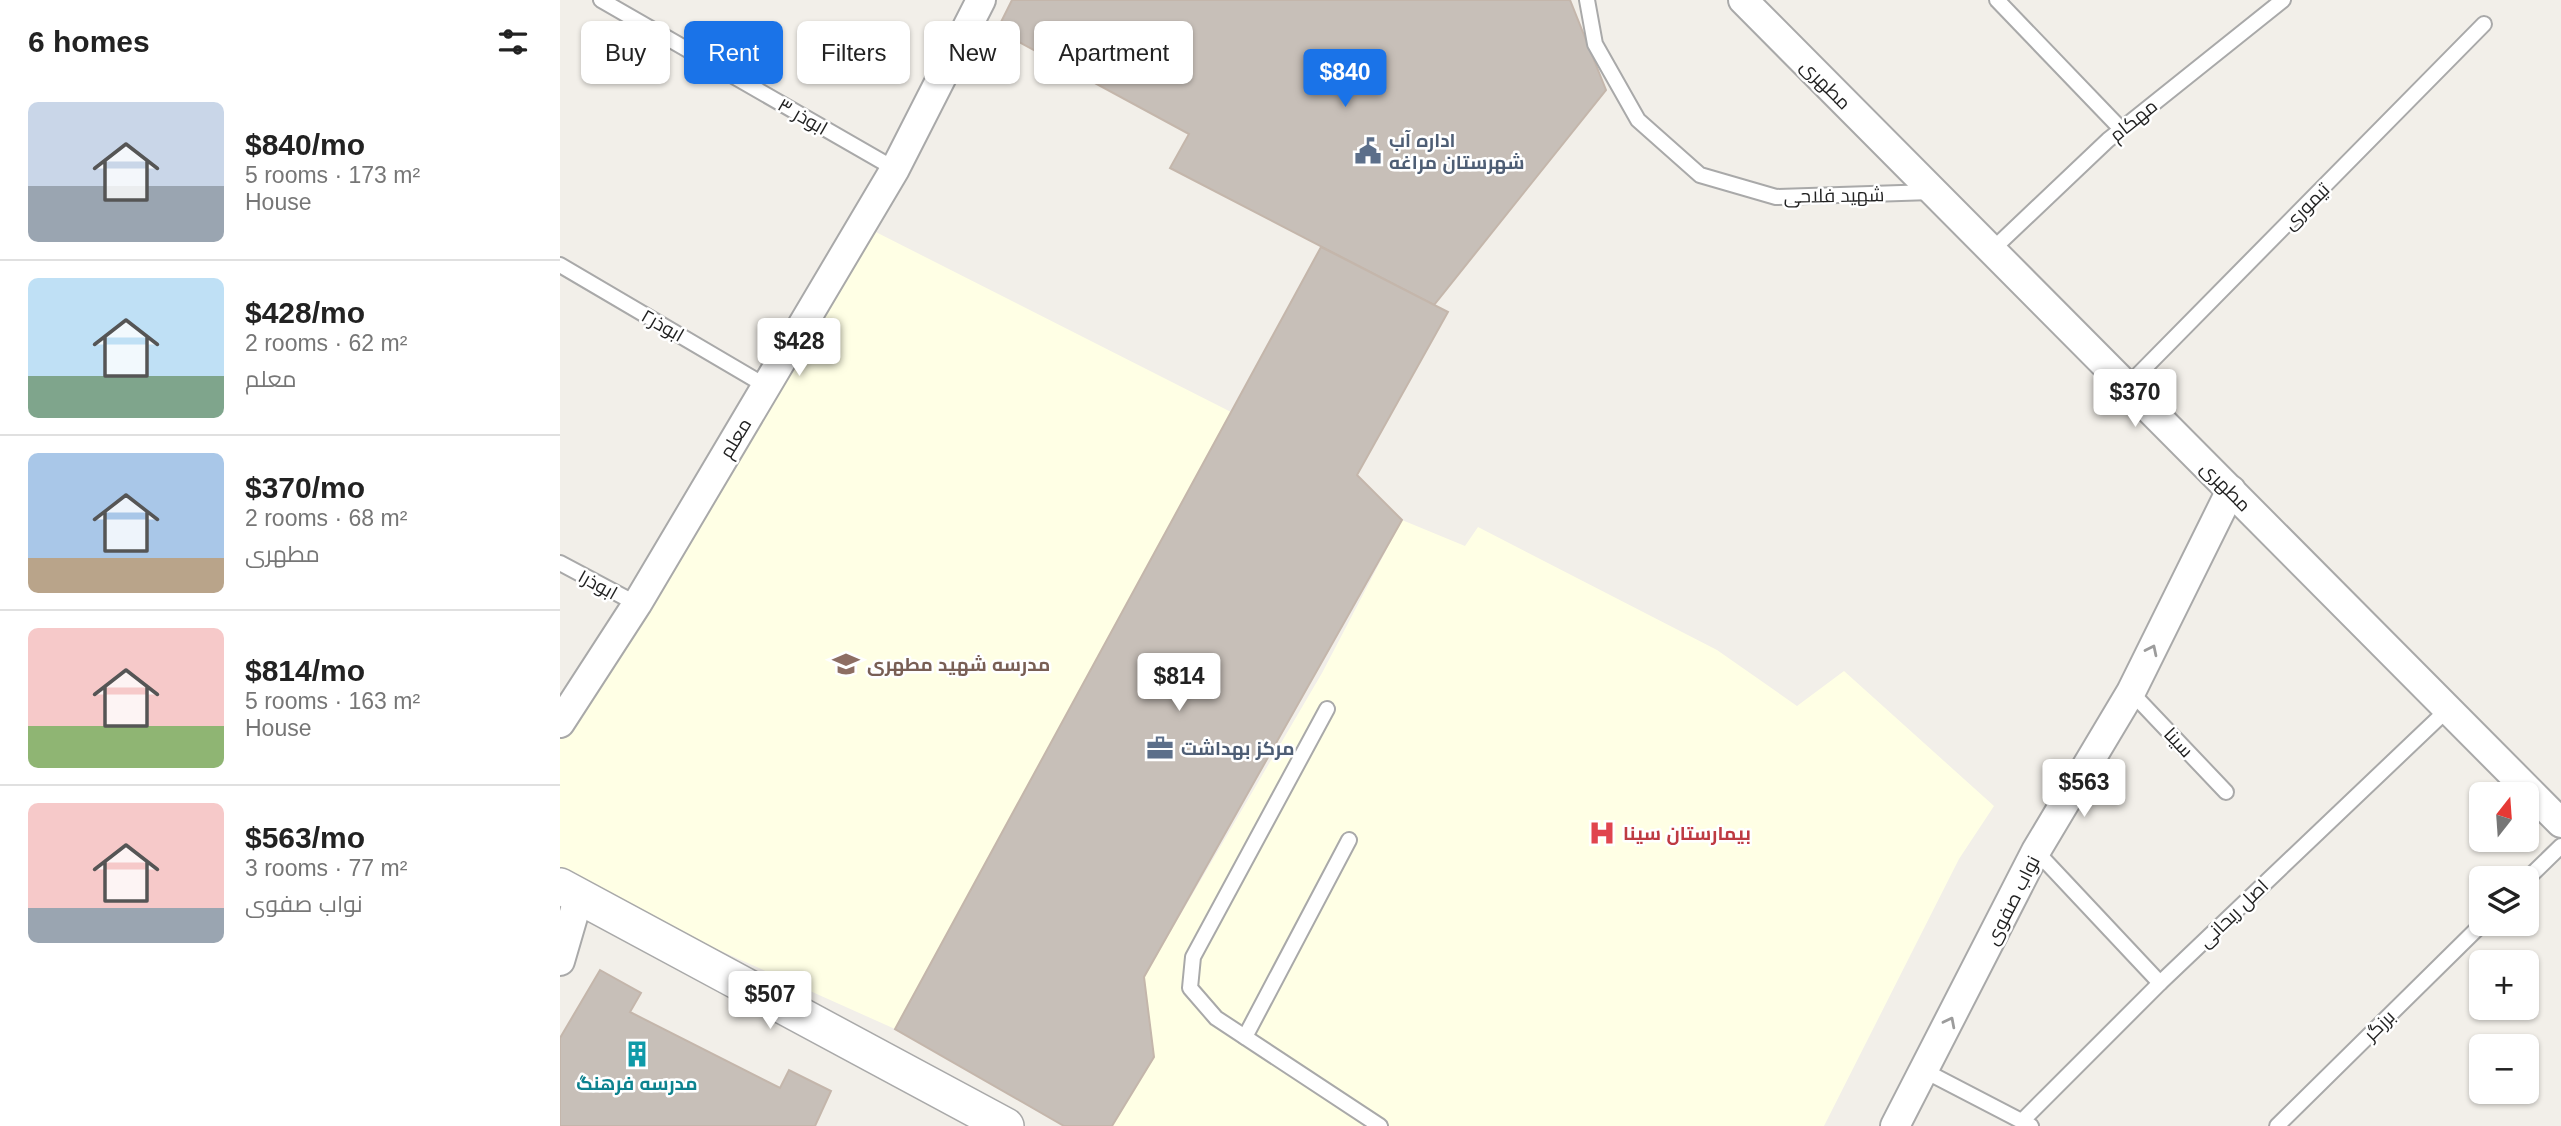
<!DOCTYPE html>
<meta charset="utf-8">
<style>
:root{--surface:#fff;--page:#f6f6f6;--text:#222;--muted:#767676;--line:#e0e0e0;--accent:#1a73e8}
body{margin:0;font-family:Helvetica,Cairo,sans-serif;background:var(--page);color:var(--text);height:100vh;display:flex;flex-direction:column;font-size:26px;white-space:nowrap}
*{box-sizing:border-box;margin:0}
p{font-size:23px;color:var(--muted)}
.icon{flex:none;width:38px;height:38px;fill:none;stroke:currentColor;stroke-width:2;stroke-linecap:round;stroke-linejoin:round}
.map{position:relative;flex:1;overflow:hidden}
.sheet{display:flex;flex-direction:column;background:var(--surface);width:560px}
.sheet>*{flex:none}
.guide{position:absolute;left:21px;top:21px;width:665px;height:63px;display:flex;gap:14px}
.needle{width:46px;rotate:17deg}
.tools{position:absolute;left:1909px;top:782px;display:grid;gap:14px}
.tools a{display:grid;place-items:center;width:70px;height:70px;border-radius:10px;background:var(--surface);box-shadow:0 2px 5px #0004;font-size:35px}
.price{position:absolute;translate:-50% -60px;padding:0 16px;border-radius:7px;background:#fff;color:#222;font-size:23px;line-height:46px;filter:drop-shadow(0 2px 4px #0008)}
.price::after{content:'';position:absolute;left:50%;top:42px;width:21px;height:16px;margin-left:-10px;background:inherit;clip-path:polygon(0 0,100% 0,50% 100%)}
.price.active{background:var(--accent);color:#fff}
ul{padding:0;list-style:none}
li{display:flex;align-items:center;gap:21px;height:175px;padding:0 28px}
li+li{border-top:2px solid var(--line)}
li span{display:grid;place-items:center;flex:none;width:196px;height:140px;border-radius:10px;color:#555}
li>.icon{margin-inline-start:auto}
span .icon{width:84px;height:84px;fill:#fffc;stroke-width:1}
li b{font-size:30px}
h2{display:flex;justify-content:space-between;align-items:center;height:84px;padding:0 28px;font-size:30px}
.pill{padding:0 24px;border-radius:10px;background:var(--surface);box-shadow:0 2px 5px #0004;font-size:24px;line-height:63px}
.pill.active{background:var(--accent);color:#fff}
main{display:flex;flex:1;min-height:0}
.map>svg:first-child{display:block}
</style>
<main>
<section class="sheet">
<h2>6 homes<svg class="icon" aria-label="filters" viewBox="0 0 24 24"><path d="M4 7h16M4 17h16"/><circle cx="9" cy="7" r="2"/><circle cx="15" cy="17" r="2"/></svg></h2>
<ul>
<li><span style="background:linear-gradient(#c9d6e8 60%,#9aa5b1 0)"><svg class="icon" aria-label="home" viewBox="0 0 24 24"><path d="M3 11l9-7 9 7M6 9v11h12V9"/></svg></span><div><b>$840/mo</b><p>5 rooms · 173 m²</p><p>House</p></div></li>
<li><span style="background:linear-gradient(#bfe0f5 70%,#7fa58c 0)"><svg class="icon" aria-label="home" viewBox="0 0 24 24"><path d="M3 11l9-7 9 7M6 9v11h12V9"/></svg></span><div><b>$428/mo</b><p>2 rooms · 62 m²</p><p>معلم</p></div></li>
<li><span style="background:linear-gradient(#a9c7e8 75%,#b9a48a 0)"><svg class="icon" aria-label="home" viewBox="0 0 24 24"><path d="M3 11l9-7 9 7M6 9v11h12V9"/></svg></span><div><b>$370/mo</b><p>2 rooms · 68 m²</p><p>مطهری</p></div></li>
<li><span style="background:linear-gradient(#f6c9c9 70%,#8fb573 0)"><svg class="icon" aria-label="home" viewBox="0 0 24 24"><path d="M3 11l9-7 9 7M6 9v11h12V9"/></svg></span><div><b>$814/mo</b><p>5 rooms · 163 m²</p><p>House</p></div></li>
<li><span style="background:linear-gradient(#f6c9c9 75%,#9aa5b1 0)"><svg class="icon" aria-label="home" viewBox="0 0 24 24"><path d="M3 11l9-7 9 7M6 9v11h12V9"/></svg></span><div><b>$563/mo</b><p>3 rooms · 77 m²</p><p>نواب صفوی</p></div></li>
</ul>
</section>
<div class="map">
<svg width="2001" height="1126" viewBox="0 0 2001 1126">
<rect width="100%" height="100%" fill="#f2efe9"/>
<g fill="#ffffe5">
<path d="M302,225L671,412L335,1029L0,879V723Z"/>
<path d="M842,520L905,546L918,527L1157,650L1237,706L1284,671L1434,806L1399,859L1264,1126H552L594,1057L584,977L762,673Z"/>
</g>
<g fill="#c7bfb8" stroke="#c4b6ab" stroke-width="2">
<path d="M452,0H1010L1046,90L874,305L610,168L629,134L437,30Z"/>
<path d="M761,247L888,312L797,475L842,520L584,977L594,1057L552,1126H504L335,1029Z"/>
<path d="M40,970L81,993L70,1012L220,1088L229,1070L271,1091L255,1126H0V1038Z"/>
</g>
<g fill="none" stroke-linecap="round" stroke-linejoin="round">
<g stroke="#a9a9a9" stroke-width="18">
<g id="service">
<path d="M41,0L335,169"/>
<path d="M1027,0L1035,44L1078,120L1140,175L1216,197L1372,192"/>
<path d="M1437,0L1561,129"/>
<path d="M1432,250L1548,140L1723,0"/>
<path d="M0,265L206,386"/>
<path d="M1567,386L1924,24"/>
<path d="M0,563L77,604"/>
<path d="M1571,692L1666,792"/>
<path d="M767,709L633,957L630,988L656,1018L820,1126"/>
<path d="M1476,851L1600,983"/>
<path d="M1967,879L2001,846"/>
<path d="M685,1037L789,840"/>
<path d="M1365,1071L1471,1126"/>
<path d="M1462,1121L1600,983L1888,709"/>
<path d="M1717,1126L1922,924"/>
</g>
</g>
<g stroke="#a9a9a9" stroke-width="32">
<g id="minor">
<path d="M1183,0L2001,823"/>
<path d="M0,723L77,604L335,169L421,0"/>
<path d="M0,961L19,896"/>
<path d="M1335,1126L1476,851L1571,692L1671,490"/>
</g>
</g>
<g stroke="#a9a9a9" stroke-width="38">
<path id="tertiary" d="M0,886L446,1126"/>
</g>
<use href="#service" stroke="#fff" stroke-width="14"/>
<use href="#minor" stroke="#fff" stroke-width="28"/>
<use href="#tertiary" stroke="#fff" stroke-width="35"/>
</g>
<defs><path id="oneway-chevron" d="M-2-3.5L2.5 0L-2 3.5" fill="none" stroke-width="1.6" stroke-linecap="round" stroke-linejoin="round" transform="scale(1.75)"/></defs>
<g stroke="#9c9c9c">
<use href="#oneway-chevron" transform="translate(1592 650) rotate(-64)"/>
<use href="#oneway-chevron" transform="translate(1390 1022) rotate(-63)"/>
</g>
<defs>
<g id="civic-bare" transform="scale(2.1)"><path d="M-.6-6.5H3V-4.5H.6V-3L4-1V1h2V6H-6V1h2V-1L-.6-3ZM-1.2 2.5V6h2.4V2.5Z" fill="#5c6f8a" stroke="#fff" stroke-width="2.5" paint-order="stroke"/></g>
<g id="school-bare" transform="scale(2.1)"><path d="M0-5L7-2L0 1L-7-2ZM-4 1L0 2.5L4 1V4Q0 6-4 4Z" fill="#8d6e63" stroke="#fff" stroke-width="2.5" paint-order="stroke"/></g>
<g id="office-bare" transform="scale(2.1)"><path d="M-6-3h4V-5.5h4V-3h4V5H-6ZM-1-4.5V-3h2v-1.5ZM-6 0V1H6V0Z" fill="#5c6f8a" stroke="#fff" stroke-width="2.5" paint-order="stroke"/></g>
<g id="hospital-bare" transform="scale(2.1)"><path d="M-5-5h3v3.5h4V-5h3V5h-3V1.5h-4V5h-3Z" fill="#e0444e" stroke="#fff" stroke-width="2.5" paint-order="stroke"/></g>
<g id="building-bare" transform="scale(2.1)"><path d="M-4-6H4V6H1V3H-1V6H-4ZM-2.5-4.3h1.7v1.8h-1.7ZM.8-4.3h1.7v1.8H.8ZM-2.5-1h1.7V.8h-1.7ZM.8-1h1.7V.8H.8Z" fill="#0f9aa8" stroke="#fff" stroke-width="2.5" paint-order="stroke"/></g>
</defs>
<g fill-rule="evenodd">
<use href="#civic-bare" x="808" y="151"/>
<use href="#school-bare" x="286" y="664"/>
<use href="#office-bare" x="600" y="748"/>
<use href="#hospital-bare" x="1042" y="833"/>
<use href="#building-bare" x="77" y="1054"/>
</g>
<g text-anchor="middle" stroke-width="5" stroke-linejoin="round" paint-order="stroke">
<g font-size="19" fill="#222" stroke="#fff">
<text transform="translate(1266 84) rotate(45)" y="7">مطهری</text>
<text transform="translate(243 116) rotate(30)" y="7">ابوذر ۳</text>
<text transform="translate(1573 120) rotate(-39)" y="7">مهکام</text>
<text transform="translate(1274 195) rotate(-1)" y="7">شهید فلاحی</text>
<text transform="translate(1746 206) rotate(-45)" y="7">تیموری</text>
<text transform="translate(103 325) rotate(30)" y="7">ابوذر۲</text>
<text transform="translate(175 438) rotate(-59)" y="7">معلم</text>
<text transform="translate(1666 486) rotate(45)" y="7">مطهری</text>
<text transform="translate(38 584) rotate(29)" y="7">ابوذر۱</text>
<text transform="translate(1619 742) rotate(47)" y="7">سینا</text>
<text transform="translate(1452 900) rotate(-63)" y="7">نواب صفوی</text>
<text transform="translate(1673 913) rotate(-44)" y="7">اصل ریحانی</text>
<text transform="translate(1819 1025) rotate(-45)" y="7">برزگر</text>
</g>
<g font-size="19" font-weight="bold" fill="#4e5e75" stroke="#fff" text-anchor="start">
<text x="829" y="147">اداره آب<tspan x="829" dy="22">شهرستان مراغه</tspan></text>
<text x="621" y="755">مرکز بهداشت</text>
</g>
<g font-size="19" font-weight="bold" fill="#785e54" stroke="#fff" text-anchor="start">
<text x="307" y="671">مدرسه شهید مطهری</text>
</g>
<g font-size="19" font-weight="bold" fill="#be3a42" stroke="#fff" text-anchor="start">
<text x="1063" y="840">بیمارستان سینا</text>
</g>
<g font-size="19" font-weight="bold" fill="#0d838f" stroke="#fff">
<text x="77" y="1090">مدرسه فرهنگ</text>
</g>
</g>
</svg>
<div class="tools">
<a><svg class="needle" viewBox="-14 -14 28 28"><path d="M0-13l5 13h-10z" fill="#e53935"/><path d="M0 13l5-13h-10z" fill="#767676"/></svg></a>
<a><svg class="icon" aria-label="layers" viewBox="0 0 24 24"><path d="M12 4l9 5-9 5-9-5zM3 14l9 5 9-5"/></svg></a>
<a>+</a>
<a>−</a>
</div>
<b class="price active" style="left:785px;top:109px">$840</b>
<b class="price" style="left:239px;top:378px">$428</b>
<b class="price" style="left:1575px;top:429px">$370</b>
<b class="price" style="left:619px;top:713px">$814</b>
<b class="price" style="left:1524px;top:819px">$563</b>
<b class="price" style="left:210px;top:1031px">$507</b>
<div class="guide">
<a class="pill">Buy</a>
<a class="pill active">Rent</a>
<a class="pill">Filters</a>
<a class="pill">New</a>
<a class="pill">Apartment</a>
</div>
</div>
</main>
